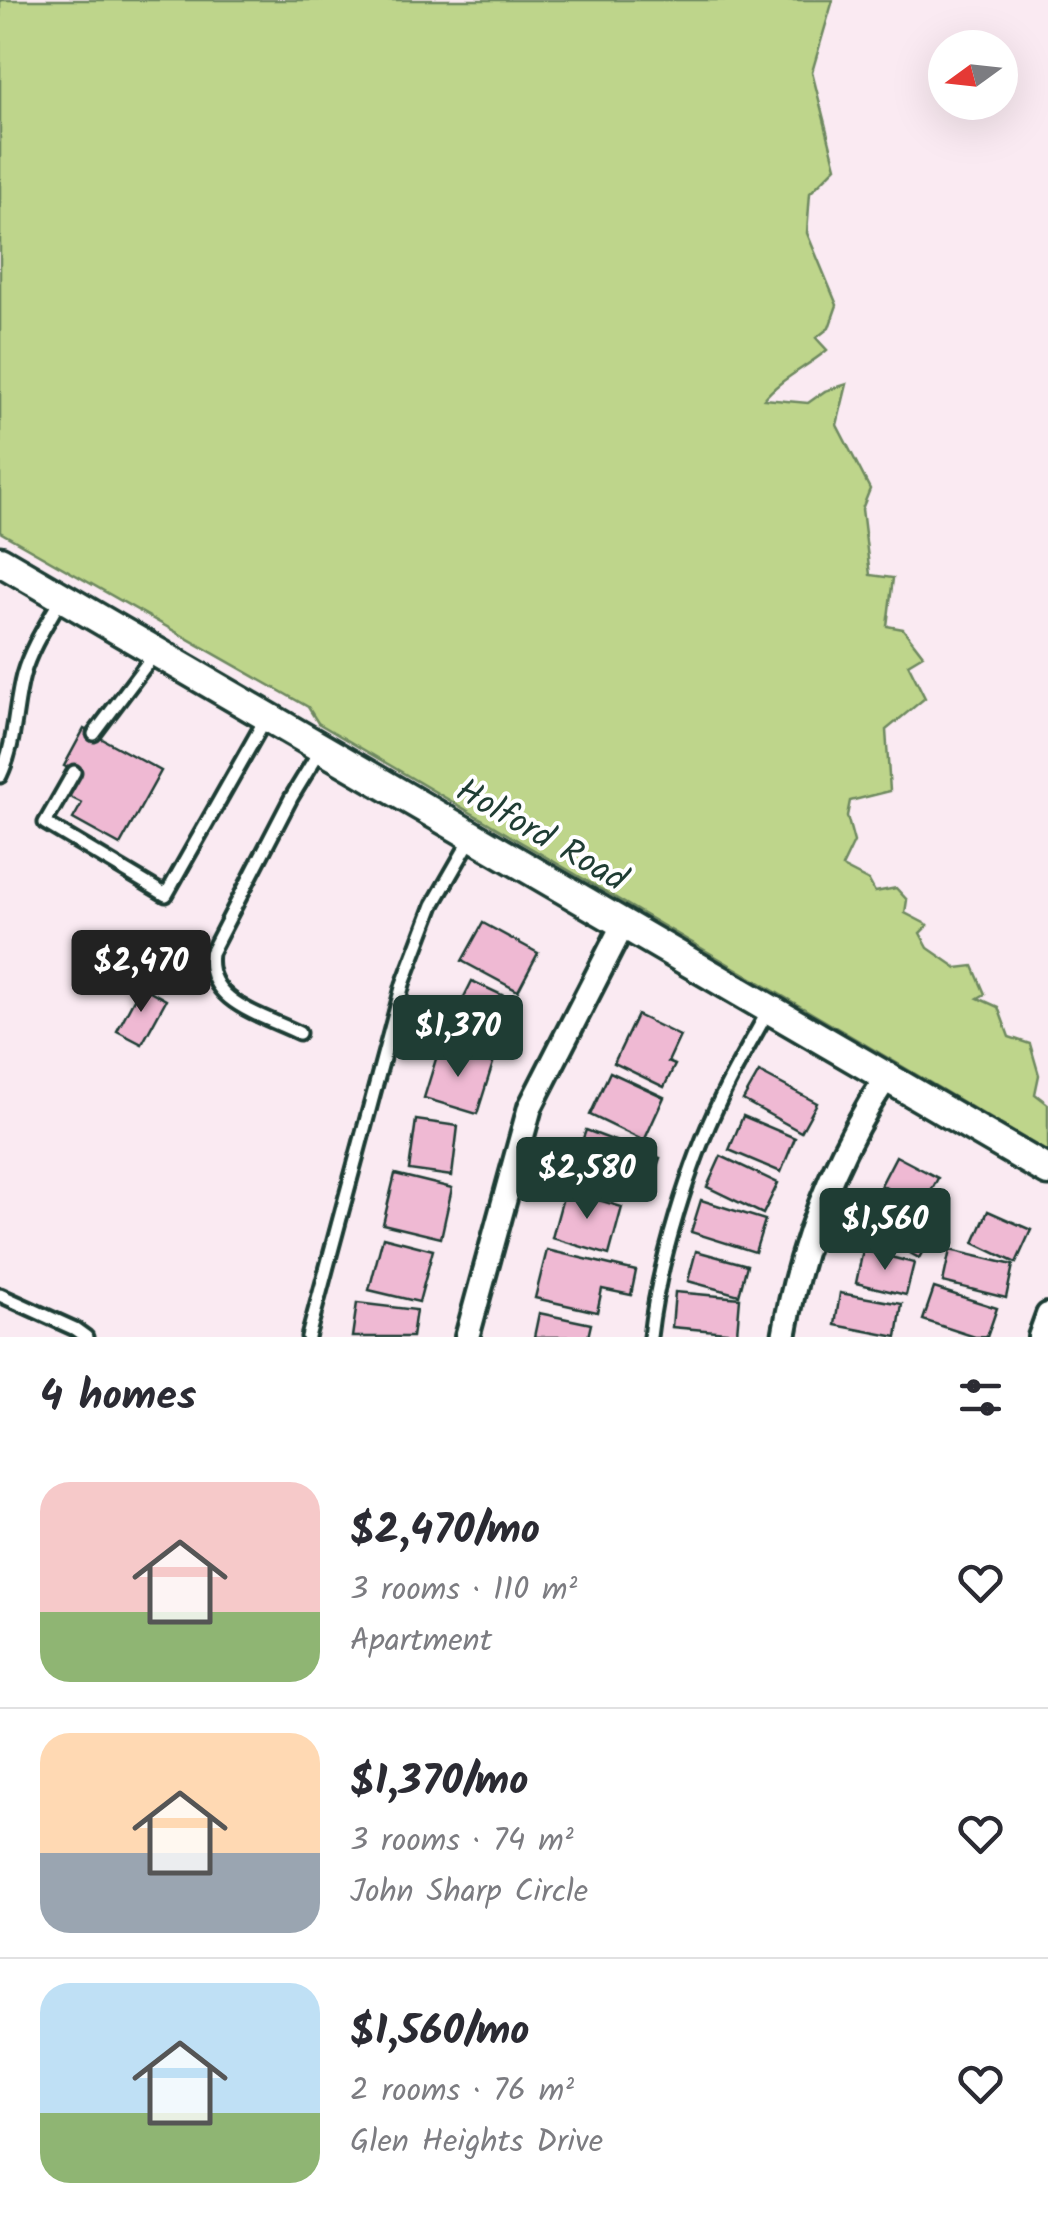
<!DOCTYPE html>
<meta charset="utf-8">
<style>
:root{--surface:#fff;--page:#f2f2f3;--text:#2b2b33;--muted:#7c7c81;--line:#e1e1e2;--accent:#1f3d34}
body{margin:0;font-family:Kalam,sans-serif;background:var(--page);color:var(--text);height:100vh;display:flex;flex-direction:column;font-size:38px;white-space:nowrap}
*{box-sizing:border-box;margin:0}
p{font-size:32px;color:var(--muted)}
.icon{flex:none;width:55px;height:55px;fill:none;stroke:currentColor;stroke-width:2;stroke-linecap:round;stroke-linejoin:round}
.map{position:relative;height:1337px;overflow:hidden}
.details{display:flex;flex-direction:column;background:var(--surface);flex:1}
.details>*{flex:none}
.needle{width:65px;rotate:255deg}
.buttons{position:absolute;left:928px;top:30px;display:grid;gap:20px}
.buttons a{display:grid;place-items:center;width:90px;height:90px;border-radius:50%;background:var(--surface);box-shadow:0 10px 40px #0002;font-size:50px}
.price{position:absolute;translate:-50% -85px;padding:0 22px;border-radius:10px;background:var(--accent);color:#fff;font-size:32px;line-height:65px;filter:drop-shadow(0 2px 5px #0008)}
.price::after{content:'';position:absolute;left:50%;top:60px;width:30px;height:22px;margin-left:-15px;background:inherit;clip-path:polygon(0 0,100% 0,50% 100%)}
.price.active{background:#222;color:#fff}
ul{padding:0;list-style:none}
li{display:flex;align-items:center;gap:30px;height:250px;padding:0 40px}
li+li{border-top:2px solid var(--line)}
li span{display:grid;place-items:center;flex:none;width:280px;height:200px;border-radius:30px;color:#555}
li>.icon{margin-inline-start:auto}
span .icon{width:120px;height:120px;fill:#fffc;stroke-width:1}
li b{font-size:42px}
h2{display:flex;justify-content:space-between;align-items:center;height:120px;padding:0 40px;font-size:42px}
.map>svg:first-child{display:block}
</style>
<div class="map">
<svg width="1048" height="1337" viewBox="0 0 1048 1337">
<rect width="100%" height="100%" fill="#faeaf2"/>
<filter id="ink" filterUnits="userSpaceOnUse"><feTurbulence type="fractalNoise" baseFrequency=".01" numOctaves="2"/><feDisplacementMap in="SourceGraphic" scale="20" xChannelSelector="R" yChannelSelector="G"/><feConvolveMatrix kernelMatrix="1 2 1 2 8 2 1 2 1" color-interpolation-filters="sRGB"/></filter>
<g filter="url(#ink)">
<path fill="#bed58b" stroke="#6e8960" stroke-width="2.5" d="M0,0H833L812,72L836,167L810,193L807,233L837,305L829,328L816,338L827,350C807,367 780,379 764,399L808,403L825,391L847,384L837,425L870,489L862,509L870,575L893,578L887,626L903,629L923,655L908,664L925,698L886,730L890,791L850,801L847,816L854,842L842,867L869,881L875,892L896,888L907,900L905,913L928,925L920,933L928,948L957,968L973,966L985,994L978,998L998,1007L1009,1037L1030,1044L1039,1075L1035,1094L1048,1104V1152L318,723L308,707L0,532Z"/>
<g fill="#efb9d3" stroke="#1f3d34" stroke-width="2.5">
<path d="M84,729L161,771L120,845L73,819L82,803L66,795L78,773L64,766Z"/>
<path d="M483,923L538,953L518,991L462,961Z"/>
<path d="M472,981L517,1002L495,1051L439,1024L449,1003L459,1007Z"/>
<path d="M141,986L166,1000L142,1044L117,1031Z"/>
<path d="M637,1015L680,1036L668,1062L675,1065L664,1087L614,1063Z"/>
<path d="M440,1046L493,1063L477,1114L424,1098Z"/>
<path d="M610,1072L664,1097L644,1141L590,1115Z"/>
<path d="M759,1072L817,1103L801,1132L743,1100Z"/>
<path d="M743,1116L795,1138L781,1172L729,1150Z"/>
<path d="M416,1120L458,1126L452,1176L409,1170Z"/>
<path d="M586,1130L660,1158L651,1184L626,1175L618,1195L569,1177Z"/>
<path d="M721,1156L778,1183L763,1214L707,1187Z"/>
<path d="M896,1156L938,1178L922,1208L881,1185Z"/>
<path d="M395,1174L452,1188L441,1238L383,1224Z"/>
<path d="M565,1190L622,1207L609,1255L552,1238Z"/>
<path d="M878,1197L935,1229L919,1258L862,1226Z"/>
<path d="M701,1200L765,1220L755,1252L691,1232Z"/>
<path d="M988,1211L1031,1230L1016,1263L974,1243Z"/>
<path d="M383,1237L433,1250L419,1302L369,1290Z"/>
<path d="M547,1250L636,1271L631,1295L602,1289L597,1312L535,1298Z"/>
<path d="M863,1250L914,1263L906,1295L856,1283Z"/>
<path d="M950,1250L1013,1265L1006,1298L943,1282Z"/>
<path d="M696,1251L747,1265L739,1295L688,1281Z"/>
<path d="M934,1288L997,1308L987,1337H975L923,1320Z"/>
<path d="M675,1292L740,1298L737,1333L672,1327Z"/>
<path d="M840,1293L902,1304L897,1337L835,1325Z"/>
<path d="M357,1303L416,1310L412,1337H352Z"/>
<path d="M539,1313L591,1324L588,1337H534Z"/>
</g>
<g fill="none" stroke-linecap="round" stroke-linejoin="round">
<g stroke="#1f3d34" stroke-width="19">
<g id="service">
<path d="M94,734L155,653"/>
<path d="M74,772L45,823L166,895L266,718"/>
<path d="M0,776C16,743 14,709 23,675C31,647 48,622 62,597"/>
<path d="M299,1033C263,1015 204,1002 211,953L291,798L322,747"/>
<path d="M0,1295L75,1329L86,1337"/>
<path d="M308,1337L403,984L433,905L472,837"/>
<path d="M650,1337C658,1265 689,1164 721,1098C735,1068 753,1039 769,1009"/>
</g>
</g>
<g stroke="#1f3d34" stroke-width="30">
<g id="minor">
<path d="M467,1337L530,1107L623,925"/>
<path d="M784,1337C800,1244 834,1157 886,1078"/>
<path d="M1040,1337L1048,1315"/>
</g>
</g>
<g stroke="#1f3d34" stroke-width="35">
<path id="tertiary" d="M0,561L1048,1171"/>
</g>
<use href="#service" stroke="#fff" stroke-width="11"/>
<use href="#minor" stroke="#fff" stroke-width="22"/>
<use href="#tertiary" stroke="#fff" stroke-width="28"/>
</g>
</g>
<g text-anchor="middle" stroke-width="8" stroke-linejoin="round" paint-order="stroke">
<g font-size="35" fill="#1f3d34" stroke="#fff">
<text transform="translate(542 834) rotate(30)" y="12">Holford Road</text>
</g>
</g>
</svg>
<div class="buttons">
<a><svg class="needle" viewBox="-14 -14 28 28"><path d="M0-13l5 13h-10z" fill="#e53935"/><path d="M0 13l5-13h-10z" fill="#7c7c81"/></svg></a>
</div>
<b class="price active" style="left:141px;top:1015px">$2,470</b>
<b class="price" style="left:458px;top:1080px">$1,370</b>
<b class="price" style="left:587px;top:1222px">$2,580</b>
<b class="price" style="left:885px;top:1273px">$1,560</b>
</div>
<section class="details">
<h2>4 homes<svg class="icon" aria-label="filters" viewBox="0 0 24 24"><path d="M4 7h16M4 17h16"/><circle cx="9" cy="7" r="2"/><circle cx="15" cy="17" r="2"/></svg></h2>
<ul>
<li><span style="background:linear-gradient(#f6c9c9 65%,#8fb573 0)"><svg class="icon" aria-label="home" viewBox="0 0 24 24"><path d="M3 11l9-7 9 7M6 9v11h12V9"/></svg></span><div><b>$2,470/mo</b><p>3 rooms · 110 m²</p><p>Apartment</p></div><svg class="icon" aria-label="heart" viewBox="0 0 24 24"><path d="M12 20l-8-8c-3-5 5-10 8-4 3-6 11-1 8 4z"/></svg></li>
<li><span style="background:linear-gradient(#ffd9b3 60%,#9aa5b1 0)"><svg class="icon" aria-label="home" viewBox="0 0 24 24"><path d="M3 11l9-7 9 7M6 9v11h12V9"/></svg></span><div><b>$1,370/mo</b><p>3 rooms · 74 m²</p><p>John Sharp Circle</p></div><svg class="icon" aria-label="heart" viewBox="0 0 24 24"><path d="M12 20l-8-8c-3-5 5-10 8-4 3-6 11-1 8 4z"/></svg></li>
<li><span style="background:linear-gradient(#bfe0f5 65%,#8fb573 0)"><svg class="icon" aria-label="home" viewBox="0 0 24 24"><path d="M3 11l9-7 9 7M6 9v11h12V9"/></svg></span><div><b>$1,560/mo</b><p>2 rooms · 76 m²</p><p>Glen Heights Drive</p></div><svg class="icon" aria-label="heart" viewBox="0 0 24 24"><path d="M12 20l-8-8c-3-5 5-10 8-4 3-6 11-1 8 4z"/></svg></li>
</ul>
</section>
